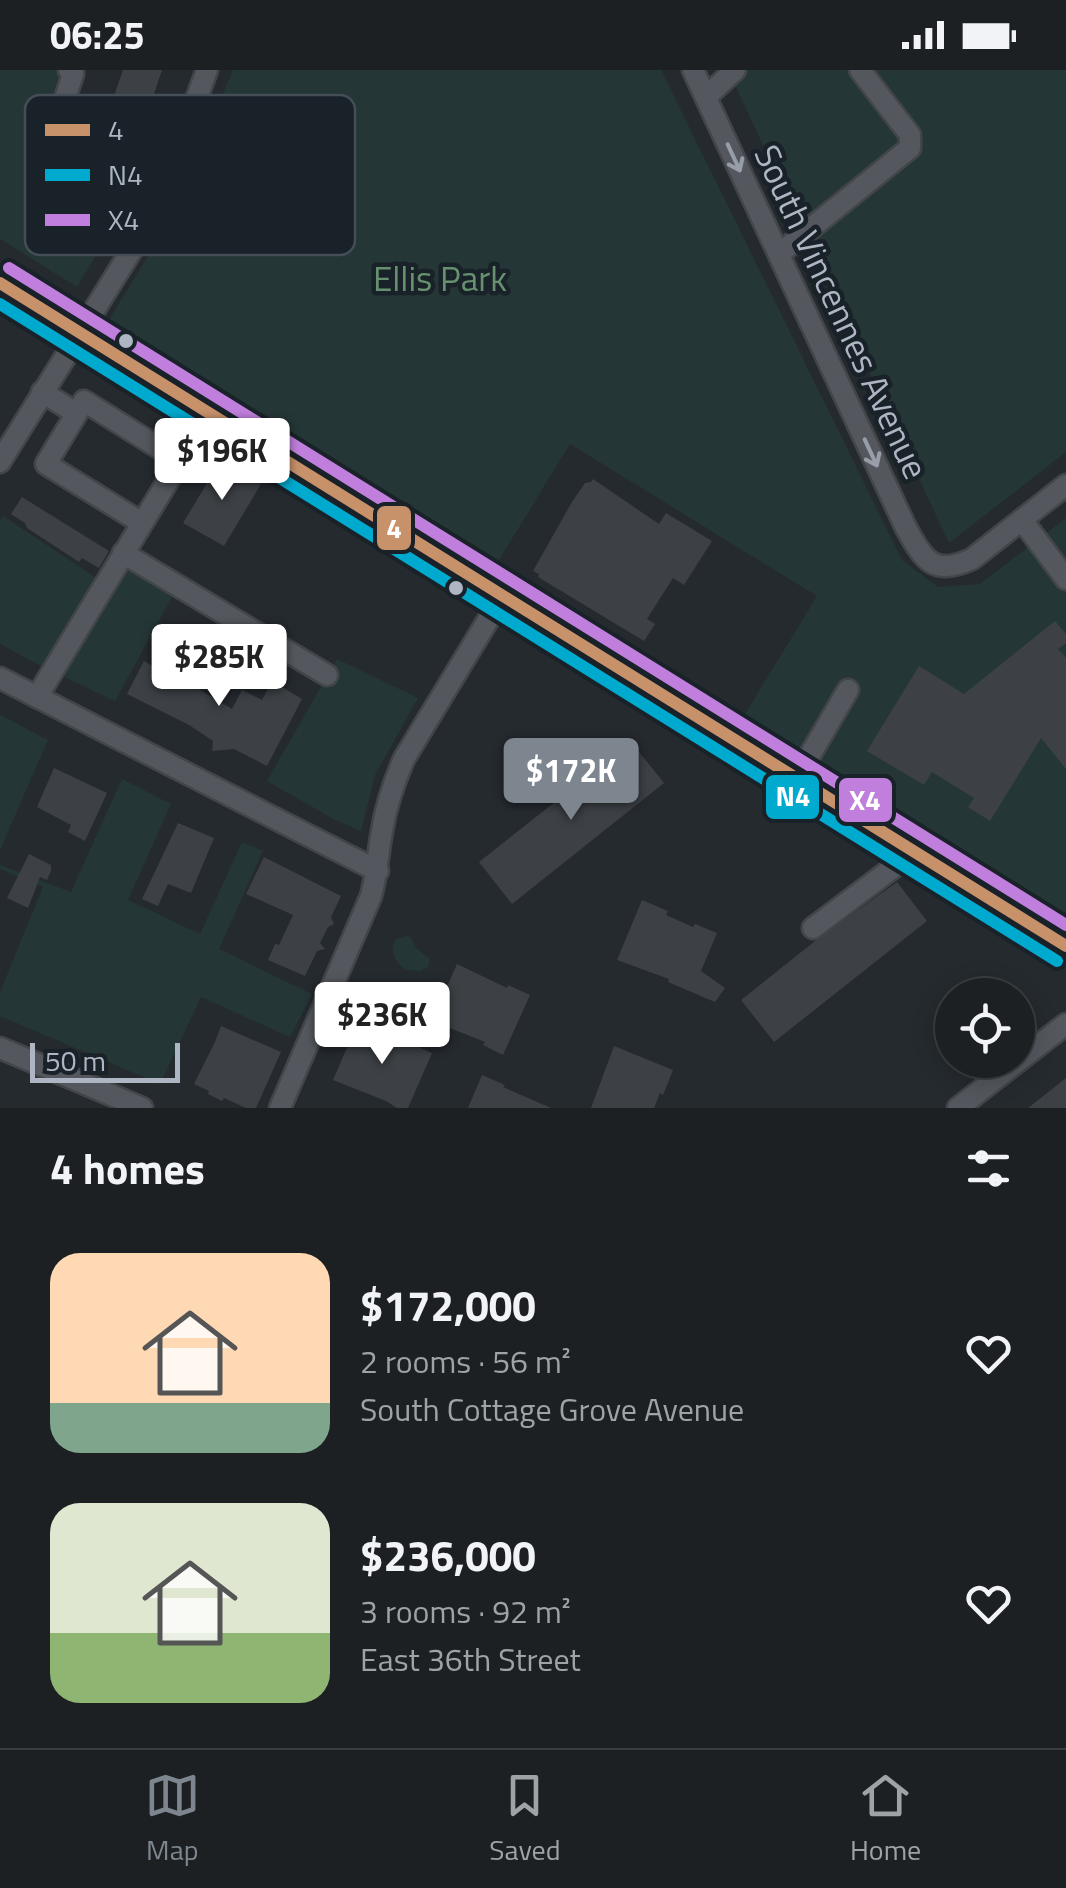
<!DOCTYPE html>
<meta charset="utf-8">
<style>
:root{--surface:#1c2023;--page:#292d30;--text:#f1f3f6;--muted:#a0a3a6;--line:#3a3e41;--accent:#7d858f}
body{margin:0;font-family:"Titillium Web",sans-serif;background:var(--page);color:var(--text);height:100vh;display:flex;flex-direction:column;font-size:38px;white-space:nowrap}
*{box-sizing:border-box;margin:0}
p{font-size:32px;color:var(--muted)}
.icon{flex:none;width:55px;height:55px;fill:none;stroke:currentColor;stroke-width:2;stroke-linecap:round;stroke-linejoin:round}
.map{position:relative;height:1038px;overflow:hidden}
.details{display:flex;flex-direction:column;background:var(--surface);flex:1}
.details>*{flex:none}
.controls{position:absolute;left:935px;top:908px;display:grid;gap:20px}
.controls a{display:grid;place-items:center;width:100px;height:100px;border-radius:50%;background:var(--surface);box-shadow:0 5px 25px #0003,0 0 0 2px var(--line);font-size:50px}
.scale{position:absolute;left:30px;bottom:25px;width:150px;box-sizing:border-box;padding-left:10px;border:5px solid #adb6c2;border-top:0;font-size:28px;line-height:35px;white-space:nowrap;color:#adb6c2;-webkit-text-stroke:8px #192129;paint-order:stroke}
.price{position:absolute;translate:-50% -85px;padding:0 22px;border-radius:10px;background:#fff;color:#222;font-size:32px;line-height:65px;filter:drop-shadow(0 2px 5px #0008)}
.price::after{content:'';position:absolute;left:50%;top:60px;width:30px;height:22px;margin-left:-15px;background:inherit;clip-path:polygon(0 0,100% 0,50% 100%)}
.price.selected{background:var(--accent);color:#fff}
ul{padding:0;list-style:none}
li{display:flex;align-items:center;gap:30px;height:250px;padding:0 50px}
li span{display:grid;place-items:center;flex:none;width:280px;height:200px;border-radius:30px;color:#555}
li>.icon{margin-inline-start:auto}
span .icon{width:120px;height:120px;fill:#fffc;stroke-width:1}
li b{font-size:42px}
h2{display:flex;justify-content:space-between;align-items:center;height:120px;padding:0 50px;font-size:42px}
.status{display:flex;justify-content:space-between;align-items:center;height:70px;padding:0 50px;background:var(--surface);direction:ltr}
.status svg{height:28px;fill:currentColor}
.tab-bar{display:flex;justify-content:space-around;align-items:center;height:140px;border-top:2px solid var(--line);background:var(--surface);font-size:28px;color:var(--muted)}
.tab-bar a{display:grid;justify-items:center;gap:5px}
.tab-bar .selected{color:var(--accent)}
.map>svg:first-child{display:block}
</style>
<div class="status"><b>06:25</b><svg viewBox="0 0 49 12"><path d="M0 12V9h3v3zM5 12V6h3v6zM10 12V3h3v9zM15 12V0h3v12zM26 1h20v11H26zM47 4h2v5h-2z"/></svg></div>
<div class="map">
<svg width="1066" height="1038" viewBox="0 0 1066 1038">
<rect width="100%" height="100%" fill="#252a2f"/>
<g fill="#253636">
<path d="M0,0H69L59,6L30,93L117,150L77,217L0,169Z"/>
<path d="M233,0H661L902,490L938,517L980,514L1066,448V845L745,644L817,526L570,374L499,490L107,253L209,87L219,33Z"/>
<path d="M728,0H1066V382L949,473Z"/>
<path d="M3,446L98,509L43,597L0,574V451Z"/>
<path d="M125,495L174,523L115,631L58,604Z"/>
<path d="M337,589L418,628L375,705L361,761L335,750L267,711Z"/>
<path d="M0,645L48,670L0,780Z"/>
<path d="M122,709L171,734L128,830L200,864L242,772L263,781L219,879L312,924L290,967L201,927L160,1014L0,946V922L43,817L0,799V795L71,822Z"/>
<path d="M407,866L411,868L416,878L430,889L428,897L420,901L407,900C395,893 389,882 396,869Z"/>
</g>
<g fill="#3d4146">
<path d="M123,0H162L125,110L89,98Z"/>
<path d="M221,390L261,414L224,476L183,453Z"/>
<path d="M593,409L659,454L666,443L712,471L684,515L673,508L647,549L655,554L644,571L538,507L539,504L533,501L572,432L585,413L591,412Z"/>
<path d="M22,427L109,481L99,498L82,488L79,492L27,458L25,453L11,444Z"/>
<path d="M1055,551L1066,564V573L1058,579L1066,588V699L1041,668L990,751L968,737L974,728L932,702L924,715L867,681L919,596L964,624Z"/>
<path d="M236,566L251,576L242,591L227,582Z"/>
<path d="M183,583L207,595L195,617L232,639L242,620L262,630L272,611L302,629L267,696L234,679L212,681L213,671L189,655L127,624L144,591L167,604H171Z"/>
<path d="M631,672L664,713L512,834L479,792Z"/>
<path d="M54,698L107,723L85,771L68,762L71,755L37,737Z"/>
<path d="M178,753L214,768L191,823L168,814L158,836L142,829Z"/>
<path d="M29,784L51,795V801L47,810L40,807L28,838L7,828Z"/>
<path d="M264,787L341,826L331,847L334,854L328,857L320,873L325,879L317,881L305,906L268,890L275,874L279,875L293,845L246,824Z"/>
<path d="M897,812L927,851L774,972L741,930L815,871Z"/>
<path d="M642,830L668,841L666,845L693,857L695,854L717,863L701,901L725,918L715,932L668,912L669,909L617,890Z"/>
<path d="M457,894L507,918L508,915L530,925L503,985L483,975L485,972L432,951Z"/>
<path d="M358,952L381,962L380,965L408,977L409,973L432,983L408,1038H397L386,1031L333,1010Z"/>
<path d="M221,956L281,982L256,1038H246L224,1028L222,1031L208,1024L209,1021L194,1014L215,972Z"/>
<path d="M614,976L673,1000L663,1025L660,1023L654,1038H591Z"/>
<path d="M482,1005L505,1015L503,1017L551,1038H468Z"/>
<path d="M1066,1008V1038H1028Z"/>
</g>
<g fill="none" stroke-linecap="round" stroke-linejoin="round">
<g stroke="#42464a" stroke-width="25">
<g id="minor">
<path d="M69,0L73,4L44,93L144,156"/>
<path d="M693,0L906,458C924,490 933,507 972,489L1066,415"/>
<path d="M706,27L735,0"/>
<path d="M779,184L910,78V65L860,0"/>
<path d="M42,322L76,343"/>
<path d="M0,392L182,99L191,44L207,0"/>
<path d="M1022,450L1066,509"/>
<path d="M142,453L46,394L84,331L180,391"/>
<path d="M123,483L327,605"/>
<path d="M0,608L378,801"/>
<path d="M37,627L209,343"/>
<path d="M796,709L848,620"/>
<path d="M813,858L894,797L910,780"/>
<path d="M0,978L142,1038"/>
<path d="M280,1038L371,826C377,804 378,783 382,761C386,736 394,712 404,689L502,527"/>
<path d="M958,1038L1066,954"/>
</g>
</g>
<g stroke="#41464c" stroke-width="30">
<path id="major" d="M0,213L1066,876"/>
</g>
<use href="#minor" stroke="#54585e" stroke-width="20"/>
<use href="#major" stroke="#565b60" stroke-width="25"/>
<g stroke="#192129" stroke-width="20">
<path id="bus-1" d="M0,213L1066,876"/>
</g>
<g stroke="#192129" stroke-width="20">
<path id="bus-2" d="M0,234L1057,891"/>
</g>
<g stroke="#192129" stroke-width="20">
<path id="bus-3" d="M9,198L1066,855"/>
</g>
<use href="#bus-1" stroke="#c7916a" stroke-width="12"/>
<use href="#bus-2" stroke="#00a9ce" stroke-width="12"/>
<use href="#bus-3" stroke="#c07fdc" stroke-width="12"/>
</g>
<defs><path id="oneway-shaft" d="M-6 0H5M1.5-3L5.5 0L1.5 3" fill="none" stroke-width="1.6" stroke-linecap="round" stroke-linejoin="round" transform="scale(2.5)"/></defs>
<g stroke="#979ea9">
<use href="#oneway-shaft" transform="translate(734 88) rotate(65)"/>
<use href="#oneway-shaft" transform="translate(871 383) rotate(65)"/>
</g>
<g fill="#adb6c2" stroke="#192129" stroke-width="4">
<circle cx="126" cy="271" r="9"/>
<circle cx="456" cy="518" r="9"/>
</g>
<g text-anchor="middle" stroke-width="9" stroke-linejoin="round" paint-order="stroke">
<g font-size="35" fill="#67916e" stroke="#192129">
<text x="440" y="221">Ellis Park</text>
</g>
<g font-size="35" fill="#adb6c2" stroke="#192129">
<text transform="translate(841 242) rotate(65)" y="12">South Vincennes Avenue</text>
</g>
</g>
<rect x="25" y="25" width="330" height="160" rx="15" fill="#192129" stroke="#454e57" stroke-width="2.5"/>
<rect x="45" y="54" width="45" height="12" fill="#c7916a"/>
<rect x="45" y="99" width="45" height="12" fill="#00a9ce"/>
<rect x="45" y="144" width="45" height="12" fill="#c07fdc"/>
<g font-size="28" fill="#adb6c2">
<text x="108" y="70">4</text>
<text x="108" y="115">N4</text>
<text x="108" y="160">X4</text>
</g>
<g stroke="#192129" stroke-width="4">
<rect x="375" y="434" width="38" height="48" rx="10" fill="#c7916a"/>
<rect x="764" y="703" width="57" height="48" rx="10" fill="#00a9ce"/>
<rect x="837" y="706" width="57" height="48" rx="10" fill="#c07fdc"/>
</g>
<g font-size="28" text-anchor="middle" font-weight="bold" fill="#fff">
<text x="394" y="468">4</text>
<text x="793" y="736">N4</text>
<text x="865" y="740">X4</text>
</g>
</svg>
<div class="controls">
<a><svg class="icon" aria-label="locate" viewBox="0 0 24 24"><circle cx="12" cy="12" r="6"/><path d="M12 2v4M12 18v4M2 12h4M18 12h4"/></svg></a>
</div>
<div class="scale">50 m</div>
<b class="price" style="left:222px;top:433px">$196K</b>
<b class="price" style="left:219px;top:639px">$285K</b>
<b class="price selected" style="left:571px;top:753px">$172K</b>
<b class="price" style="left:382px;top:997px">$236K</b>
</div>
<section class="details">
<h2>4 homes<svg class="icon" aria-label="filters" viewBox="0 0 24 24"><path d="M4 7h16M4 17h16"/><circle cx="9" cy="7" r="2"/><circle cx="15" cy="17" r="2"/></svg></h2>
<ul>
<li><span style="background:linear-gradient(#ffd9b3 75%,#7fa58c 0)"><svg class="icon" aria-label="home" viewBox="0 0 24 24"><path d="M3 11l9-7 9 7M6 9v11h12V9"/></svg></span><div><b>$172,000</b><p>2 rooms · 56 m²</p><p>South Cottage Grove Avenue</p></div><svg class="icon" aria-label="heart" viewBox="0 0 24 24"><path d="M12 20l-8-8c-3-5 5-10 8-4 3-6 11-1 8 4z"/></svg></li>
<li><span style="background:linear-gradient(#dfe7d0 65%,#8fb573 0)"><svg class="icon" aria-label="home" viewBox="0 0 24 24"><path d="M3 11l9-7 9 7M6 9v11h12V9"/></svg></span><div><b>$236,000</b><p>3 rooms · 92 m²</p><p>East 36th Street</p></div><svg class="icon" aria-label="heart" viewBox="0 0 24 24"><path d="M12 20l-8-8c-3-5 5-10 8-4 3-6 11-1 8 4z"/></svg></li>
</ul>
</section>
<nav class="tab-bar">
<a class="selected"><svg class="icon" aria-label="map" viewBox="0 0 24 24"><path d="M3 6l6-2 6 2 6-2v14l-6 2-6-2-6 2zM9 4v14M15 6v14"/></svg>Map</a>
<a><svg class="icon" aria-label="saved" viewBox="0 0 24 24"><path d="M7 4h10v16l-5-4-5 4z"/></svg>Saved</a>
<a><svg class="icon" aria-label="home" viewBox="0 0 24 24"><path d="M3 11l9-7 9 7M6 9v11h12V9"/></svg>Home</a>
</nav>
